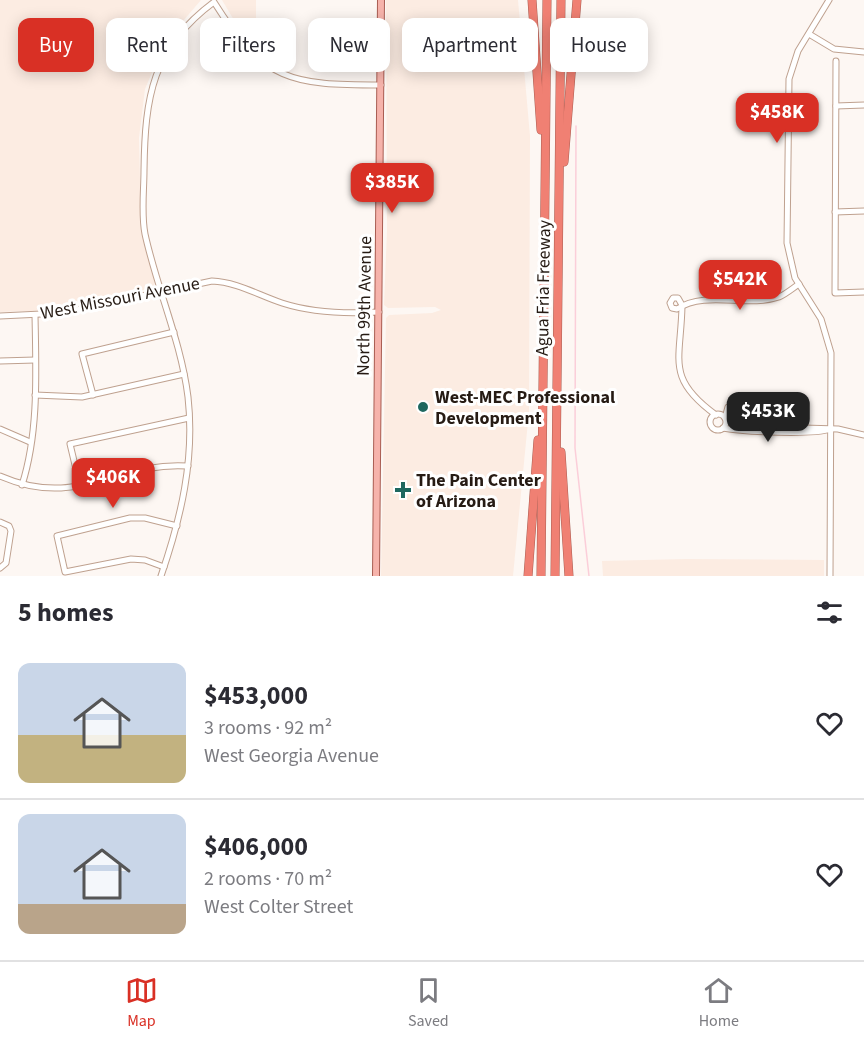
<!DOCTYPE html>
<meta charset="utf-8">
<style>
:root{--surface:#fff;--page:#f2f2f3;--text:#2b2b33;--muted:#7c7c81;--line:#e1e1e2;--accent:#d93025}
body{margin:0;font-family:"Source Sans 3",sans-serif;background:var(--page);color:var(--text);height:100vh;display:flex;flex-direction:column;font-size:22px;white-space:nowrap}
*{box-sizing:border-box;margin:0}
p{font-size:20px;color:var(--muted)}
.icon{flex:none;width:33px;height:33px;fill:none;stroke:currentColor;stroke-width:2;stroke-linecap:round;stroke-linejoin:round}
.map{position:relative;height:576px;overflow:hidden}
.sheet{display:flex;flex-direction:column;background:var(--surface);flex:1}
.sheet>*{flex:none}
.banner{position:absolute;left:18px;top:18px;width:828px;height:54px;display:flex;gap:12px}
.price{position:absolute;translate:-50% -51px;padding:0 14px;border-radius:12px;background:var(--accent);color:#fff;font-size:20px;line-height:39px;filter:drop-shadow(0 2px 3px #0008)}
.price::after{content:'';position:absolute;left:50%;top:36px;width:18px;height:14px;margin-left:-9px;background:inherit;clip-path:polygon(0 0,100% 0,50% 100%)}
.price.selected{background:#222;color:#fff}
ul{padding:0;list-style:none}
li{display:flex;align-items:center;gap:18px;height:150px;padding:0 18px}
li+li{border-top:2px solid var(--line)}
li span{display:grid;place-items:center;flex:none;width:168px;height:120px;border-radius:12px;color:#555}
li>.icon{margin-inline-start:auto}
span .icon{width:72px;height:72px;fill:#fffc;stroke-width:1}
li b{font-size:26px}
h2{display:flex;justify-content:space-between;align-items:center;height:72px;padding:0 18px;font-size:26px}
.tag{padding:0 21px;border-radius:12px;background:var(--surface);box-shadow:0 3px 15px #0003;font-size:21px;line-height:54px}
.tag.selected{background:var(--accent);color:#fff}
.tabs{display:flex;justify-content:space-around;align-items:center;height:84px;border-top:2px solid var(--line);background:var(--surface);font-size:16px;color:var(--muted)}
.tabs a{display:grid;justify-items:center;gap:3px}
.tabs .selected{color:var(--accent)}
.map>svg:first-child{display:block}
</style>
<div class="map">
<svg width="864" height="576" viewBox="0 0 864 576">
<rect width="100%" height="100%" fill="#fdf7f3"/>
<g fill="#fcece2">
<path d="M0,0H201L165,42L145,89L139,138L141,219L155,283L152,288L59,310L0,312Z"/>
<path d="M222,0H256V30L250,47Z"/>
<path d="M386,0H518L530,136L529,411L513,576H381L386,318L389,315L432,313L441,310L435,307L388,308L384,305L387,231Z"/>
<path d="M686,559L824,560V576H603L602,561Z"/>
</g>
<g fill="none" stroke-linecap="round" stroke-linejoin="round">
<path stroke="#fbced9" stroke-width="1.5" d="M576,126L575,448L589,576"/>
<g stroke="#bfa18f" stroke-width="7">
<g id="minor">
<path d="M829,0L798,51L789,79L787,243L795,278L821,319L831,353L830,576"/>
<path d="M809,34L834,49L864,52"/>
<path d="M836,61L835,293L864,292"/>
<path d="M836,106L864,105"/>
<path d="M835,212L864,211"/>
<path d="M682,305L678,298H673L670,303L672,308L677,309C706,290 747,308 779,297C786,294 793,288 799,284"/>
<path d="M682,306C681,360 665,378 716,415"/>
<path d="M0,316L62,313L212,281C237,282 258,295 282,303C313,313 347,314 379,312"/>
<path d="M0,361L35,360"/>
<path d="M35,395L82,397L184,374"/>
<path d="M93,395L82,354L174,332"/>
<circle cx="718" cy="422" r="8"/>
<path d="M725,418L728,407"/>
<path d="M723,428C744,432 812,435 831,429"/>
<path d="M0,429L30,442"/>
<path d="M800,431L803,428L838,429L864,435"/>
<path d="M0,476C78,510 116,461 188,466"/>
<path d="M22,485C39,432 36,371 35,315"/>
<path d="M80,486L70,444L189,418"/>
<path d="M0,522L9,526L11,531L6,563L0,568"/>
<path d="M164,567L145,560L131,559L65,572L57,536L130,518H145L177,526"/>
<path d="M161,576C181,518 195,459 188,397C181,341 157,289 145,234C141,214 144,191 144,170C145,97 152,48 214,2C264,82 291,85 381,85"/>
</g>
</g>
<g stroke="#a95d52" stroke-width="8">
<path id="major" d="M376,576L381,0"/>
</g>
<g stroke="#a95d52" stroke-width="9">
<g id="highway">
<path d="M532,0L541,130"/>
<path d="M564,162L577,0"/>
<path d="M561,452L569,576"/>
<path d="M528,576L538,440"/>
<path d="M541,576L547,0"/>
<path d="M555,576L561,0"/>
</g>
</g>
<use href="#minor" stroke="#fff" stroke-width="5"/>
<use href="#major" stroke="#f6b3ab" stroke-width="6"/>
<use href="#highway" stroke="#f08073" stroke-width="8"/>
</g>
<g fill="#1e6860" stroke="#fff" stroke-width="2">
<circle cx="423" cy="407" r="6"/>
<path d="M400 481h6v6h6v6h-6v6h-6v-6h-6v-6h6z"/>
</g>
<g text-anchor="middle" stroke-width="6" stroke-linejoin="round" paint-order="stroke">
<g font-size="18" fill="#261b14" stroke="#fff">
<text transform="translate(543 288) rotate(-89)" y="6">Agua Fria Freeway</text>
<text transform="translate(120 298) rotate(-11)" y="6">West Missouri Avenue</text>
<text transform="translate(364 306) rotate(-89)" y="6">North 99th Avenue</text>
</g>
<g font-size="18" font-weight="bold" fill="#261b14" stroke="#fff" text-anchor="start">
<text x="435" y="403">West-MEC Professional<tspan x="435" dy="21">Development</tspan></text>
<text x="416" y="486">The Pain Center<tspan x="416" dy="21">of Arizona</tspan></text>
</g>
</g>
</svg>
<b class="price" style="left:777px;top:144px">$458K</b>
<b class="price" style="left:392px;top:214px">$385K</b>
<b class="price" style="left:740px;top:311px">$542K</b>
<b class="price selected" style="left:768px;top:443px">$453K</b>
<b class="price" style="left:113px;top:509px">$406K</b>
<div class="banner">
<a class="tag selected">Buy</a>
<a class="tag">Rent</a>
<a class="tag">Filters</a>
<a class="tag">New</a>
<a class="tag">Apartment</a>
<a class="tag">House</a>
</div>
</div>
<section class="sheet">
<h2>5 homes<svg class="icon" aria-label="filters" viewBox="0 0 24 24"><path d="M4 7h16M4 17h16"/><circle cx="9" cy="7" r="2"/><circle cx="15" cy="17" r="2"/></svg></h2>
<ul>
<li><span style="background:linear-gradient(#c9d6e8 60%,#c2b280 0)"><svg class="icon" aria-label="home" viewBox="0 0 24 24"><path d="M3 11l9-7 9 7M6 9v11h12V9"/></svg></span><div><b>$453,000</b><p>3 rooms · 92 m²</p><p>West Georgia Avenue</p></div><svg class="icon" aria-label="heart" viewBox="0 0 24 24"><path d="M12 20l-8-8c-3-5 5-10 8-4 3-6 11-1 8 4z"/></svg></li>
<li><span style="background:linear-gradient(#c9d6e8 75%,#b9a48a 0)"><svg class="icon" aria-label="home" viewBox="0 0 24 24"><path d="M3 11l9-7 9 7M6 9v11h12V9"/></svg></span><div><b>$406,000</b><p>2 rooms · 70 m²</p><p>West Colter Street</p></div><svg class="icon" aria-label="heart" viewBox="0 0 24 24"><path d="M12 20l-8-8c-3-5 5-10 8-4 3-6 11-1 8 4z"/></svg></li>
</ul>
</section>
<nav class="tabs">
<a class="selected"><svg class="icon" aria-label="map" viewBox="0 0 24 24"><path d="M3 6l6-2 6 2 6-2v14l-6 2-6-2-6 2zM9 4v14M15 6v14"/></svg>Map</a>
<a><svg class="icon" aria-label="saved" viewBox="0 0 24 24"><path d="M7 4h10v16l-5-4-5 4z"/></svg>Saved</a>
<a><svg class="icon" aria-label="home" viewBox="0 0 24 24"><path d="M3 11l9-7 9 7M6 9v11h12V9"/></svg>Home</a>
</nav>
